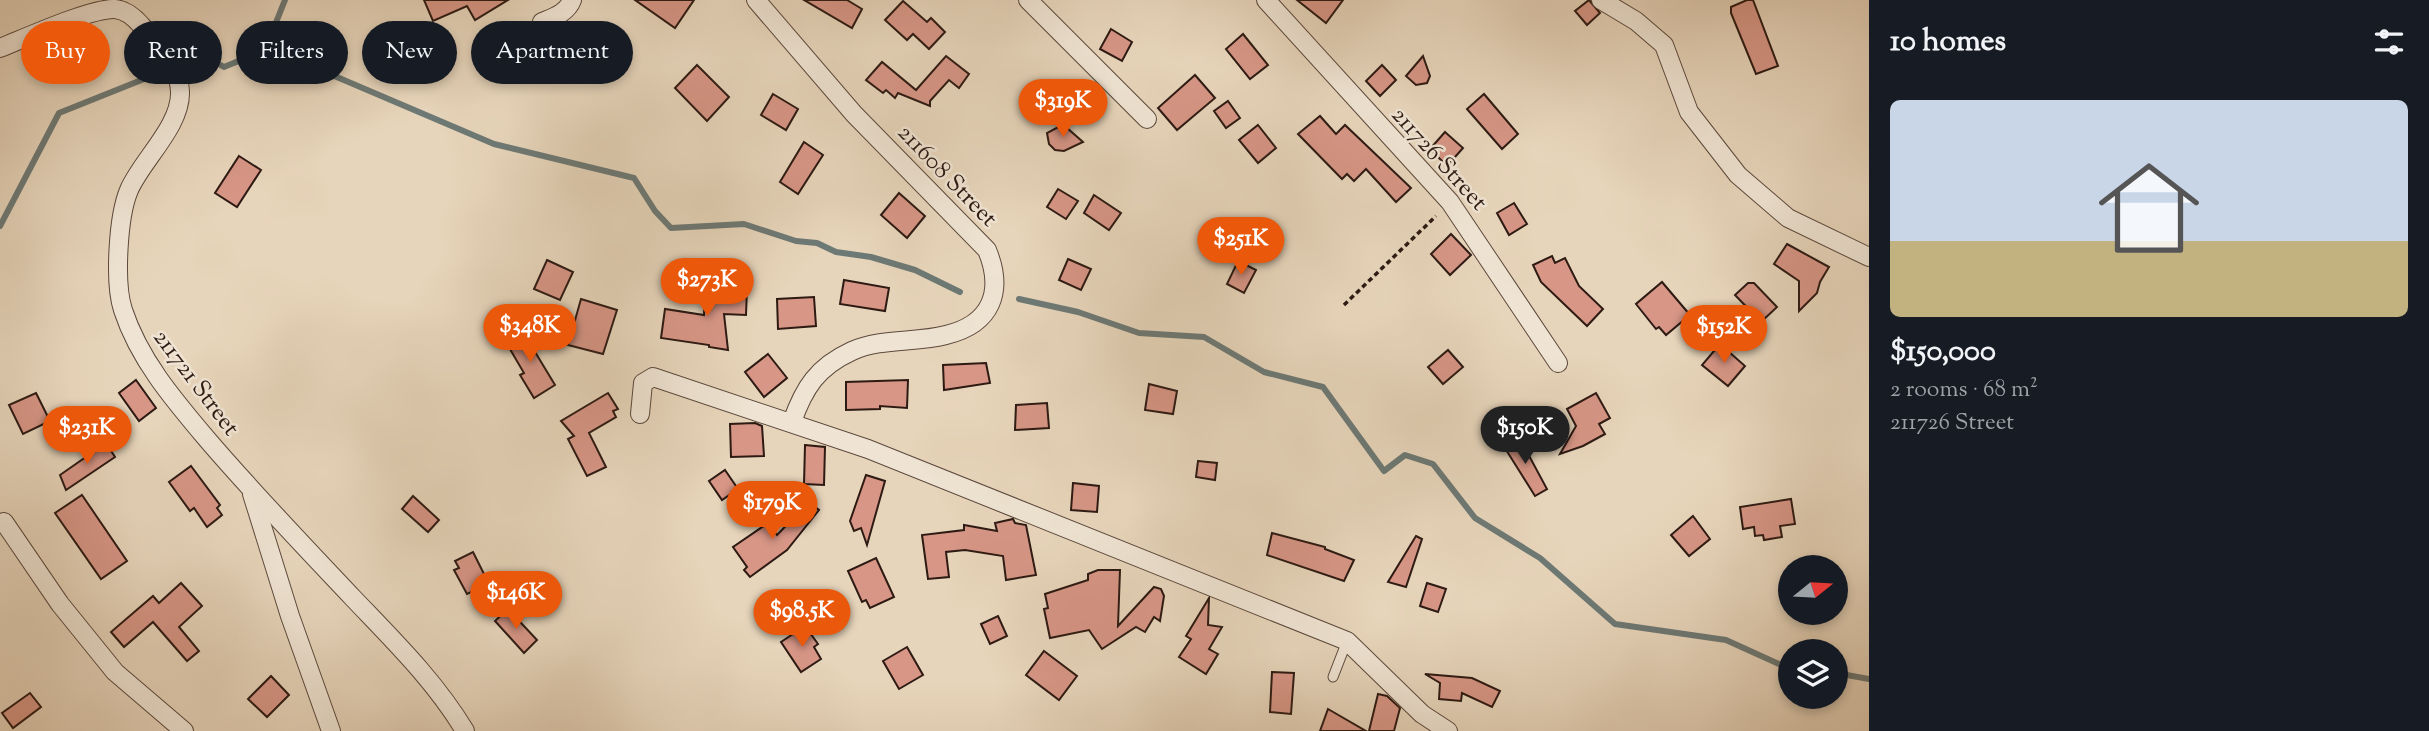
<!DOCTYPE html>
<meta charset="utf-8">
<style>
:root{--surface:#171b24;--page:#242831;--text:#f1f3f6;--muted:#9ea1a6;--line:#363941;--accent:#ea580c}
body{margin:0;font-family:"Sorts Mill Goudy",serif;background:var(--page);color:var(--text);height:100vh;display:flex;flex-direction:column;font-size:26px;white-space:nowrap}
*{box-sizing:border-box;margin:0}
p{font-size:23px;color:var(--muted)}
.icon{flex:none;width:38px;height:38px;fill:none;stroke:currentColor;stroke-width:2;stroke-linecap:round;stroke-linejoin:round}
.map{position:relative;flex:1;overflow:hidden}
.details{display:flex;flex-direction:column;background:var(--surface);width:560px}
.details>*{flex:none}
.top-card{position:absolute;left:21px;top:21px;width:665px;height:63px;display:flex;gap:14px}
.needle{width:46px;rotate:72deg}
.tools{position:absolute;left:1778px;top:555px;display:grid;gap:14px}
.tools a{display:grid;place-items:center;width:70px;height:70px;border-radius:50%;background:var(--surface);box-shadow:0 4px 10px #0003;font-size:35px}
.price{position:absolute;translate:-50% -60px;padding:0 16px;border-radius:24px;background:var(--accent);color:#fff;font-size:23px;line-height:46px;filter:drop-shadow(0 2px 4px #0008)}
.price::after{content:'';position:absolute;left:50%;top:42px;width:21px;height:16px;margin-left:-10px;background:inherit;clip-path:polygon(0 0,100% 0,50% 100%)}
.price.on{background:#222;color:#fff}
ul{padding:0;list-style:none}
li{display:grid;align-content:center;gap:14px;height:371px;padding:0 21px}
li+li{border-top:2px solid var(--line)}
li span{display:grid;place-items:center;height:217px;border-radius:10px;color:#555}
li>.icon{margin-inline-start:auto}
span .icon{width:126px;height:126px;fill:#fffc;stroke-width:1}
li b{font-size:30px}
h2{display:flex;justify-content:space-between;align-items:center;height:84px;padding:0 21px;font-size:30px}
.tag{padding:0 24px;border-radius:32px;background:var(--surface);box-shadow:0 4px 10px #0003;font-size:24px;line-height:63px}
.tag.on{background:var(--accent);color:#fff}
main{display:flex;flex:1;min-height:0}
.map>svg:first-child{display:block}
</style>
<main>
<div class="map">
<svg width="1869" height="731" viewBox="0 0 1869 731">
<rect width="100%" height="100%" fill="#e7d5bb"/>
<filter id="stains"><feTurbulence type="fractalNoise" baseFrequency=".00286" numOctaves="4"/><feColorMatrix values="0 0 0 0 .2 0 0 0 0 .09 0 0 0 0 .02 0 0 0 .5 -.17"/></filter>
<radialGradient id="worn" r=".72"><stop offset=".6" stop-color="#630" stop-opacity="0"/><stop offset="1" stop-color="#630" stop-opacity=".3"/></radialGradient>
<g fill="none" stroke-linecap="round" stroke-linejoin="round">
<g stroke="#6d7975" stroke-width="6">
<path d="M265,50L285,0"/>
<path d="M190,61L208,58L224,67L265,50L318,69L494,144L634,178L655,211L671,228L744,224L796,241L817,243L836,252L871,257L915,270L960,292"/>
<path d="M0,226L59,113L159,73"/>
<path d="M1019,299L1078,312L1139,333L1204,337L1264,372L1323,387L1384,471L1405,455L1433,464L1475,518L1540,558L1615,624L1726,640L1790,669"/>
<path d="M1836,673L1869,679"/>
</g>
</g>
<g fill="#d79686" stroke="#2d1a13" stroke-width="2">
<path d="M424,0H508L475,20L467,6L433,21Z"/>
<path d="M635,0H694L675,28Z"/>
<path d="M804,0H847L862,9L852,28Z"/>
<path d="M1297,0H1343L1326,23Z"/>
<path d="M1589,0L1600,13L1587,25L1575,11Z"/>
<path d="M1747,0H1753L1778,66L1756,74L1731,13V7Z"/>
<path d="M903,1L927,22L931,18L945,32L929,49L913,34L907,40L885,20Z"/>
<path d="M1111,29L1132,42L1122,61L1100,49Z"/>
<path d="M1243,34L1268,65L1250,79L1226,49Z"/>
<path d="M946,56L969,74L959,88L949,80L930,101V106L898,93L895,98L886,90L883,93L866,80L882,62L916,90Z"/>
<path d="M1423,56L1430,76L1427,83L1416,85L1406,76Z"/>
<path d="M697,65L729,97L707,121L675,88Z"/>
<path d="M1382,65L1396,80L1380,96L1366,81Z"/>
<path d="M1195,75L1215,98L1177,130L1158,108Z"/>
<path d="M773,94L798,109L786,130L761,115Z"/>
<path d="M1484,94L1518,134L1502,149L1467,109Z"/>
<path d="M1228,101L1240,118L1226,128L1214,111Z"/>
<path d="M1320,116L1336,134L1345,125L1411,188L1396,202L1366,169L1354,181L1347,174L1342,179L1298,134Z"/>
<path d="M1258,125L1276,148L1258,163L1239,140Z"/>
<path d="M1060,126L1067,128L1083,142L1064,151L1055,150L1049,144L1047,133Z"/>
<path d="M1445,132L1463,148L1447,166L1430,149Z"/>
<path d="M804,142L823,155L798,194L780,182Z"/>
<path d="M239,156L261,170L237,207L215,193Z"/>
<path d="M1058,189L1078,201L1066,219L1047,207Z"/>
<path d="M899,193L925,216L907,238L881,215Z"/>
<path d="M1094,195L1121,213L1109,230L1084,213Z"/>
<path d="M1514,203L1527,224L1509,235L1497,213Z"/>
<path d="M1451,234L1471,255L1450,275L1431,254Z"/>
<path d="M1787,244L1829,267L1820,282L1817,293L1799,311V281L1774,264Z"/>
<path d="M1552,256L1555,263L1565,258L1579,286L1603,309L1587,326L1541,282L1533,265Z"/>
<path d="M1068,259L1091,269L1081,290L1059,280Z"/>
<path d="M547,260L573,272L560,300L534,289Z"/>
<path d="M1238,261L1256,270L1244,293L1227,284Z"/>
<path d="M844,280L889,288L885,311L840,304Z"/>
<path d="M1662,282L1690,315L1666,335L1659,327L1656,329L1636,304Z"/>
<path d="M1748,283H1754L1777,307L1761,322L1735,295Z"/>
<path d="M705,287L747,288L746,315L724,314L728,350L709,347V345L661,338L665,309L704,315Z"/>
<path d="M814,297L816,326L778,329L777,299Z"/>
<path d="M581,299L617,310L603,354L568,345Z"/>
<path d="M516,332H523L555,385L534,398L520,375L524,373L504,339Z"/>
<path d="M1720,344L1745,366L1728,386L1702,365Z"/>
<path d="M1448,350L1463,367L1443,384L1428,367Z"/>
<path d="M768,354L787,378L764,397L745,372Z"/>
<path d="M986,363L990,383L944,390L943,365Z"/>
<path d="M136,380L156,408L139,421L119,393Z"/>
<path d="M908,380L907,408L880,406V409L846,410V382Z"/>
<path d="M1149,384L1177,391L1173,414L1145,410Z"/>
<path d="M36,393L50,421L23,434L9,405Z"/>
<path d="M608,393L618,409L613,411L616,417L589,433L606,467L587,476L568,439L574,436L561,421Z"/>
<path d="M1596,393L1610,418L1599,424L1605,434L1583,446L1560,454L1576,426L1567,409Z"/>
<path d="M1047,403L1049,428L1015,430L1016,405Z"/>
<path d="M755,423L762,426L764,456L731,457L730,424Z"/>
<path d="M1519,437L1547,489L1535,496L1503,445Z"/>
<path d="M106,443L115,457L66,490L60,475Z"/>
<path d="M805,445L825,447L824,485L804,484Z"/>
<path d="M1198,461L1217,463L1215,480L1196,477Z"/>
<path d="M191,466L220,505L217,508L222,515L207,527L194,508L190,511L169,482Z"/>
<path d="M725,470L738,489L722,500L709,481Z"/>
<path d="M866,475L885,481L867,545L861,528L854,531L850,521Z"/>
<path d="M1073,483L1099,486L1097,512L1071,510Z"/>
<path d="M82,495L127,561L101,579L55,513Z"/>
<path d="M413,496L439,520L428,532L402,509Z"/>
<path d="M1791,499L1795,524L1780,526L1782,537L1764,540L1763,535L1755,536L1754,527L1743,529L1740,507Z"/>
<path d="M809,502L819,510L787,550L750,577L744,570L747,567L733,547L768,523L777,535Z"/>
<path d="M1693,516L1710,539L1689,556L1671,535Z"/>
<path d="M1013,519L1015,523L1026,525L1036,575L1006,580L1003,556L965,550L946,552L949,577L928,579L922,535L964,530V525L997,531L995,523Z"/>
<path d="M1272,533L1325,547V549L1354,560L1344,581L1267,555Z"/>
<path d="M1416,536L1422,539L1406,587L1388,582Z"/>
<path d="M473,552L486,578L479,581L482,587L467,594L454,570L459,568L455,561Z"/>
<path d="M876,558L894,597L870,608L866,600L862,602L848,571Z"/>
<path d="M1098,570H1120L1118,626L1154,587L1161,589L1164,596L1160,621L1154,617L1145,632L1136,627L1102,649L1089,630L1050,638L1044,609L1048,608L1045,594L1088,580V574Z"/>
<path d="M181,583L202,606L179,627L199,651L187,661L153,622L124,647L111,632L153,596L159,603Z"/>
<path d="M1427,583L1446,589L1438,612L1420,606Z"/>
<path d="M1209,598L1208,625L1222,627L1209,649L1218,654L1206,674L1179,657L1191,639L1186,636Z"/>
<path d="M508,609L537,640L524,653L495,621Z"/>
<path d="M998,616L1007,636L990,644L981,624Z"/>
<path d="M805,626L818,644L814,647L821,659L801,672L781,642Z"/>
<path d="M907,647L923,675L899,689L883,661Z"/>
<path d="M1044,651L1077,676L1059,700L1026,675Z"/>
<path d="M1272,672L1294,673L1291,714L1270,712Z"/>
<path d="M1425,674L1472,678L1500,691L1492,707L1462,693L1461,701L1439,699L1440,683Z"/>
<path d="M271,676L289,695L267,717L248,699Z"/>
<path d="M30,693L41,707L13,728L2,713Z"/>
<path d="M1378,694L1387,696L1400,708L1394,731H1369Z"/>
<path d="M1328,709L1366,731H1320Z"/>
</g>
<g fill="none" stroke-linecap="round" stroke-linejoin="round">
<g stroke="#5c493d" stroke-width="11">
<path id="lane" d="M1333,677L1347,641"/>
</g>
<g stroke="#5c493d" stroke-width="20">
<g id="street">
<path d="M756,0L854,114L987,250C1004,291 992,324 946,335C916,343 881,338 852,351C817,367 804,388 792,422"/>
<path d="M1028,0L1147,119"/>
<path d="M1266,0L1450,202L1558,363"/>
<path d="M1601,0L1636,21L1664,45L1689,112L1738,175L1788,218L1869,257"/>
<path d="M542,22C554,17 567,13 572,0"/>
<path d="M0,48C25,38 91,8 115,9C126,10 134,17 141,25C156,43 180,68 180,92C181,126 142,160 129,190C118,216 114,283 123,310C139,359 173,399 206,438C253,493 303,545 353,598C393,640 435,681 465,731"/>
<path d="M640,414L643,383L653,377L868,449L1347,641L1422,714L1448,731"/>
<path d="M252,494L290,616L331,731"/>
<path d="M4,522L60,604L115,672L184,731"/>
</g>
</g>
<path stroke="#2d1a13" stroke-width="3.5" stroke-dasharray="5 3.5" stroke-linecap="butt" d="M1344,305L1436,216"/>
<use href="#lane" stroke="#efe4d3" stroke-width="9"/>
<use href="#street" stroke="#efe4d3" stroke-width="18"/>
</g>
<g text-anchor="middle" stroke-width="5" stroke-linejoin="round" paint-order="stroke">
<g font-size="24" fill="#2d1a13" stroke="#efe4d3">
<text transform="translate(1440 158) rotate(48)" y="8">211726 Street</text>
<text transform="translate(948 175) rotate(46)" y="8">211608 Street</text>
<text transform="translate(197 382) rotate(53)" y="8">211721 Street</text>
</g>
</g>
<rect width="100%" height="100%" filter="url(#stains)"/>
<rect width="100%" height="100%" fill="url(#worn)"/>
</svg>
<div class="tools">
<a><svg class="needle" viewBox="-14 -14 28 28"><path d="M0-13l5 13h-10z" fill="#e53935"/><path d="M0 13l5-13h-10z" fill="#9ea1a6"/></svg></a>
<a><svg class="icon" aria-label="layers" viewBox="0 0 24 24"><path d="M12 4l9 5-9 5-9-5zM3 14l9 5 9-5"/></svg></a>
</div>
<b class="price" style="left:1063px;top:139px">$319K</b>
<b class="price" style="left:1241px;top:277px">$251K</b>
<b class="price" style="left:707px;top:318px">$273K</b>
<b class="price" style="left:530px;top:364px">$348K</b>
<b class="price" style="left:1724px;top:365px">$152K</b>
<b class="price" style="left:87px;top:466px">$231K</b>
<b class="price on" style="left:1525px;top:466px">$150K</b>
<b class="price" style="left:772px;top:541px">$179K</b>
<b class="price" style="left:516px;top:631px">$146K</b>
<b class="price" style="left:802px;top:649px">$98.5K</b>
<div class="top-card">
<a class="tag on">Buy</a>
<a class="tag">Rent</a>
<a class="tag">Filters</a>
<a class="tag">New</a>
<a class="tag">Apartment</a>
</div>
</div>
<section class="details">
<h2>10 homes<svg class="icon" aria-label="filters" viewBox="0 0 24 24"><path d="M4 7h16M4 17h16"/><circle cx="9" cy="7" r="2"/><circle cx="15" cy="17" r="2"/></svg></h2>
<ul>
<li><span style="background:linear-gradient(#c9d6e8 65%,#c2b280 0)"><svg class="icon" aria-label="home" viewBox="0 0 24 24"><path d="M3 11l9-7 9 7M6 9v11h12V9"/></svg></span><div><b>$150,000</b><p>2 rooms · 68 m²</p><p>211726 Street</p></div></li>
</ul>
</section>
</main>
